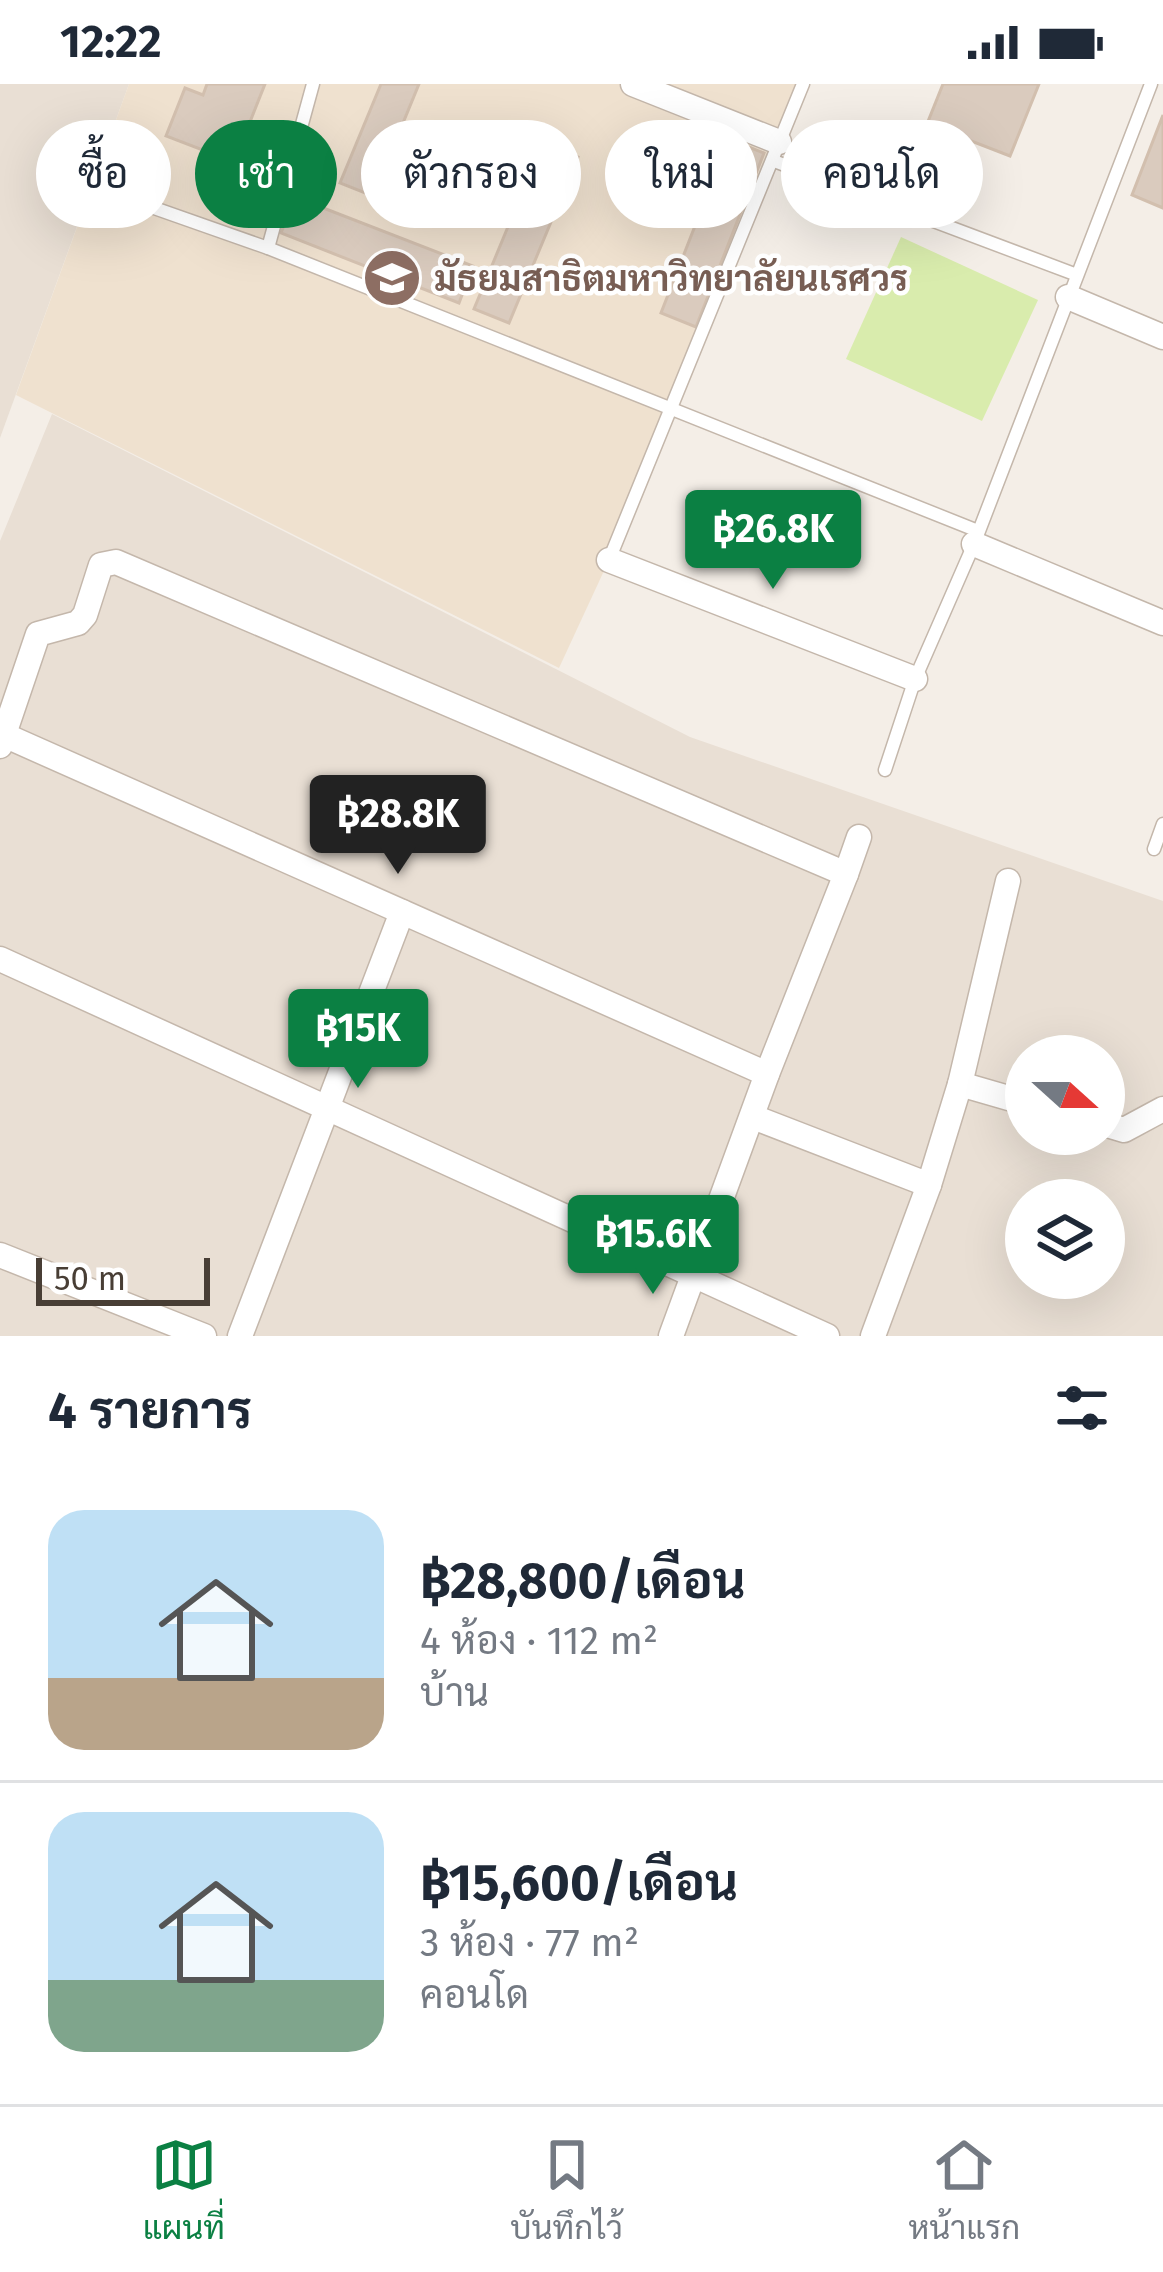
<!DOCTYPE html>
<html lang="th">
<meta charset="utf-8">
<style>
:root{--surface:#fff;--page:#f2f2f3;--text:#1f2937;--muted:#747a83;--line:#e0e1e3;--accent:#0b8043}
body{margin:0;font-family:"Fira Sans",Sarabun,sans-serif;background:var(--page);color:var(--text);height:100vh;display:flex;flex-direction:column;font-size:45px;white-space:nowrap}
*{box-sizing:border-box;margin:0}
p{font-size:39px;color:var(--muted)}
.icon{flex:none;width:66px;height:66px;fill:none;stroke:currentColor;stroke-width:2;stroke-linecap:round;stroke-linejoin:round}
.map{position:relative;height:1252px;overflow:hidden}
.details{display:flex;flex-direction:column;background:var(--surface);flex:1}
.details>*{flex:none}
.top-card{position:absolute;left:36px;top:36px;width:1092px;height:108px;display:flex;gap:24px}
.needle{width:78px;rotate:111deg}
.buttons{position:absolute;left:1005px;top:951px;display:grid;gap:24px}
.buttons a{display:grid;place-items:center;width:120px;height:120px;border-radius:50%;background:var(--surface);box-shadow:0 12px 48px #0002;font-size:60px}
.scale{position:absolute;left:36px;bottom:30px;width:174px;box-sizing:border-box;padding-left:12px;border:6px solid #483e35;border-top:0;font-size:33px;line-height:42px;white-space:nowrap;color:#483e35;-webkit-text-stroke:9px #fff;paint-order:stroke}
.price{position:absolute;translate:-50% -102px;padding:0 27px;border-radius:12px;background:var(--accent);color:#fff;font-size:39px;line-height:78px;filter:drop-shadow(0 3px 6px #0008)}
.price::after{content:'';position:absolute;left:50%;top:72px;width:36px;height:27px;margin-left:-18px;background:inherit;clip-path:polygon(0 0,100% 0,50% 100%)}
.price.active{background:#222;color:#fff}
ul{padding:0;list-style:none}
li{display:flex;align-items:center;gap:36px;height:300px;padding:0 48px}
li+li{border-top:3px solid var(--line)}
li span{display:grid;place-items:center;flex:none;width:336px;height:240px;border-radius:36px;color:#555}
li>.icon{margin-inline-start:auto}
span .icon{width:144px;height:144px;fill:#fffc;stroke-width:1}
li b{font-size:51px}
h2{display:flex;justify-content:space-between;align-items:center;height:144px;padding:0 48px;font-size:51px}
.tag{padding:0 42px;border-radius:54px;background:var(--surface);box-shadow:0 12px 48px #0002;font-size:42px;line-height:108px}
.tag.active{background:var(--accent);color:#fff}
.status{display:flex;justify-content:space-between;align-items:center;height:84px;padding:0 60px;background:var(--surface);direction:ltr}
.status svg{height:33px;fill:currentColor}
.tabs{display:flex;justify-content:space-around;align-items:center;height:168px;border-top:3px solid var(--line);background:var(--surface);font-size:33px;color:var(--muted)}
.tabs a{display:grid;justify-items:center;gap:6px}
.tabs .active{color:var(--accent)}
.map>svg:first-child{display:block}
</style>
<div class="status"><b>12:22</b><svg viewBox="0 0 49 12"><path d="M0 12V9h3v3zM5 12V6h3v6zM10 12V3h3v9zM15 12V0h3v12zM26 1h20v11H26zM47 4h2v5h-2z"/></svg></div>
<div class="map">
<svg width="1163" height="1252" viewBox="0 0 1163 1252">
<rect width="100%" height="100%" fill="#f4eee7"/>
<g fill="#e9dfd4" fill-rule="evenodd">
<path d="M0,0H129L0,354Z"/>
<path d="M52,330L690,653L1163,817V1252H0V457ZM1026,972H1104V1050H1026ZM1026,1116H1104V1194H1026Z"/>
</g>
<path fill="#efe1cf" d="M129,0H803L609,476L559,584L16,311Z"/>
<path fill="#d9ecad" d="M901,153L1038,216L982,337L846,275Z"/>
<g fill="#dacbbe" stroke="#d2bfae" stroke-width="3">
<path d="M207,0H265L234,78L166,52L185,4L203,11Z"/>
<path d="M381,0H419L373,112L340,99Z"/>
<path d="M943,0H1039L1010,72L927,40Z"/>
<path d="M1163,31V124L1132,111Z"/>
<path d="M729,55L764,69L696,243L661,229Z"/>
<path d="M543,58L578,73L509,239L474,225Z"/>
<path d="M295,113L473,182L459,219L281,149Z"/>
</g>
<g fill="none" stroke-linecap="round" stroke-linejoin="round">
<g stroke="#c4b7ab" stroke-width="15">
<g id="lane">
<path d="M774,77L1077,191"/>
<path d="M103,106L268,164L978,447"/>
<path d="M268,164L313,0"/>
<path d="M609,476L803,0"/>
<path d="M885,686L915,595L974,460L1151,0"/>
<path d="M1154,765L1163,740"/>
</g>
</g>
<g stroke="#c4b7ab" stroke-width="27">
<g id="street">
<path d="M633,0L779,58"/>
<path d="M1068,213L1163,253"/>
<path d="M974,460L1163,539"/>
<path d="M609,476L915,595"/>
<path d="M4,651L767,990"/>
<path d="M0,662L38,550L78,539L85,531L101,481L116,478L846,790L859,753"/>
<path d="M0,875L827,1252"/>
<path d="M960,1000L1026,1019"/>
<path d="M753,1033L929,1101L960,1000L1008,797"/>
<path d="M1104,1040L1124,1046L1163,1025"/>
<path d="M0,1171L204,1252"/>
<path d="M240,1252L402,828"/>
<path d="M671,1252L767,990L846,790"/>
<path d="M873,1252L929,1101"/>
</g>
</g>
<use href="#lane" stroke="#fff" stroke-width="12"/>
<use href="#street" stroke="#fff" stroke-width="24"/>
</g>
<defs>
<g id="school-disc" transform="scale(3)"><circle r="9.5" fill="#8d6e63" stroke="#fff"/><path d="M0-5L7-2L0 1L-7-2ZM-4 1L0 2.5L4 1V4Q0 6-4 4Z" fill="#fff"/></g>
</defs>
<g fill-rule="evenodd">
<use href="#school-disc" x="392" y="194"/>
</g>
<g text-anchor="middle" stroke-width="9" stroke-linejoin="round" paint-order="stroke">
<g font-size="36" font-weight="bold" fill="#785e54" stroke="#fff" text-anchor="start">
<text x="434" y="207">มัธยมสาธิตมหาวิทยาลัยนเรศวร</text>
</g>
</g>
</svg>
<div class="buttons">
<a><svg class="needle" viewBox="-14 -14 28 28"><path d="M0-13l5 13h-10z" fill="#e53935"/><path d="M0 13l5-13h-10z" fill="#747a83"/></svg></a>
<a><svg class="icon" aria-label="layers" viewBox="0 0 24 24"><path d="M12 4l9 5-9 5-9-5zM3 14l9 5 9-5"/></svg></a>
</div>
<div class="scale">50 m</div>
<b class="price" style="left:773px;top:508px">฿26.8K</b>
<b class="price active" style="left:398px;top:793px">฿28.8K</b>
<b class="price" style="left:358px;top:1007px">฿15K</b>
<b class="price" style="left:653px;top:1213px">฿15.6K</b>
<div class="top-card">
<a class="tag">ซื้อ</a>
<a class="tag active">เช่า</a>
<a class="tag">ตัวกรอง</a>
<a class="tag">ใหม่</a>
<a class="tag">คอนโด</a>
</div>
</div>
<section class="details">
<h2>4 รายการ<svg class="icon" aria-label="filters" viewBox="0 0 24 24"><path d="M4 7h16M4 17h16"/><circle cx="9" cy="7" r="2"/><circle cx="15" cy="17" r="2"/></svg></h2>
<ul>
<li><span style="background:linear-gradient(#bfe0f5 70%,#b9a48a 0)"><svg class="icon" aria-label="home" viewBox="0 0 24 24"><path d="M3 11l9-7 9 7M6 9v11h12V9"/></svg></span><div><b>฿28,800/เดือน</b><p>4 ห้อง · 112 m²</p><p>บ้าน</p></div></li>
<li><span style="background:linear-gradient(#bfe0f5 70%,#7fa58c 0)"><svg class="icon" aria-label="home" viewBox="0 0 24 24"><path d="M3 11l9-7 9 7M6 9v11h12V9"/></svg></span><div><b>฿15,600/เดือน</b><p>3 ห้อง · 77 m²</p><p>คอนโด</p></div></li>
</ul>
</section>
<nav class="tabs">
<a class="active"><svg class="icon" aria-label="map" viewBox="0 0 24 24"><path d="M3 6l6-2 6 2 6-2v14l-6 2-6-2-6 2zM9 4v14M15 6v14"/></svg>แผนที่</a>
<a><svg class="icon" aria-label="saved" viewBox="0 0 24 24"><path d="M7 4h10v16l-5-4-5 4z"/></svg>บันทึกไว้</a>
<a><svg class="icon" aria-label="home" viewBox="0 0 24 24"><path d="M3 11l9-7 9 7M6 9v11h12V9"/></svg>หน้าแรก</a>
</nav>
